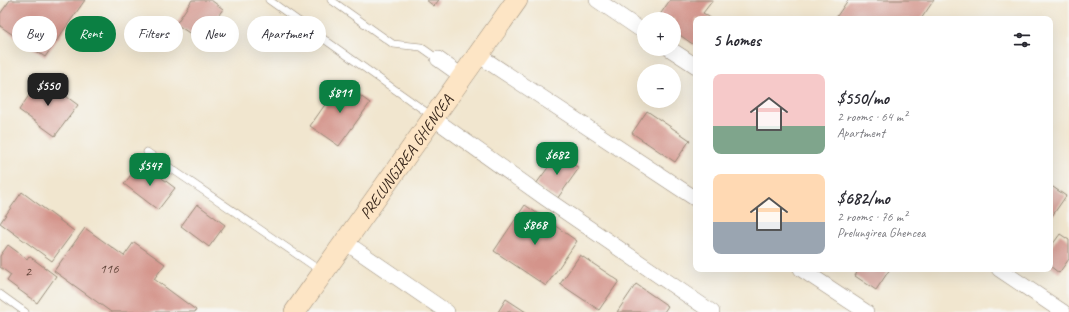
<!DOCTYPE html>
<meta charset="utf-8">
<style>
:root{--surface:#fff;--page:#f7f7f7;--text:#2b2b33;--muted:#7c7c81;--accent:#0b8043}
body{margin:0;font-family:Caveat,sans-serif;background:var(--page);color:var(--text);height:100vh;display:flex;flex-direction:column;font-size:15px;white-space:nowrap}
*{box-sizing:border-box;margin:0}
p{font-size:13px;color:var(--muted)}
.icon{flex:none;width:22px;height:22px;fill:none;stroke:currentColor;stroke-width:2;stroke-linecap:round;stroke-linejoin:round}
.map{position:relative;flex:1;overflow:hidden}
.sheet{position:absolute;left:693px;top:16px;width:360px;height:256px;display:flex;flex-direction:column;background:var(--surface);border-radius:8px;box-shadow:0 4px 16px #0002}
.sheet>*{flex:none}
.banner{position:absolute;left:12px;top:16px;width:380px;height:36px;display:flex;gap:8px}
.tools{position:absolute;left:637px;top:12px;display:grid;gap:8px}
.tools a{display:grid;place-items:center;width:44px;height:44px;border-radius:50%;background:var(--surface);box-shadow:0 4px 16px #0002;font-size:20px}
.price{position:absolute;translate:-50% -34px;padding:0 9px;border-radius:8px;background:var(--accent);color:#fff;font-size:13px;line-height:26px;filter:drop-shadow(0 1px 2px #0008)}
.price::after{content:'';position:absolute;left:50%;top:24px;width:12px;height:9px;margin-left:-6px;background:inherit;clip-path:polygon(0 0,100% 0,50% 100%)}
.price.on{background:#222;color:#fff}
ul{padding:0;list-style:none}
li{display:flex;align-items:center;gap:12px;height:100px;padding:0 20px}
li span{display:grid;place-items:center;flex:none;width:112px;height:80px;border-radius:8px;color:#555}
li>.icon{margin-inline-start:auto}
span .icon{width:48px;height:48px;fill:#fffc;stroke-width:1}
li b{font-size:17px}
h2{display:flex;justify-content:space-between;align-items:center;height:48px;padding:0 20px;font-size:17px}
.pill{padding:0 14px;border-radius:18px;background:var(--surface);box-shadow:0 4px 16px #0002;font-size:14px;line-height:36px}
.pill.on{background:var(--accent);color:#fff}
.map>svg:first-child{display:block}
</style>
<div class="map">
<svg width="1069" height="312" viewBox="0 0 1069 312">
<rect width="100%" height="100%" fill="#f6f6f2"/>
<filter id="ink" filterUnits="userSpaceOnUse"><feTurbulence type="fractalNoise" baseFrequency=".025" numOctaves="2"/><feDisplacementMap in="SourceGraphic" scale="8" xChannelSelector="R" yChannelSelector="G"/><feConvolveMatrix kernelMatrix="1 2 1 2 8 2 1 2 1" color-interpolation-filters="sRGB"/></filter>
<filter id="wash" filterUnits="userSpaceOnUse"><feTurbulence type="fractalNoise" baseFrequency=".012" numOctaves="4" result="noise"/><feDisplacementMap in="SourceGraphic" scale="16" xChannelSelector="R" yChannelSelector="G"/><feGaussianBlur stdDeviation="0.9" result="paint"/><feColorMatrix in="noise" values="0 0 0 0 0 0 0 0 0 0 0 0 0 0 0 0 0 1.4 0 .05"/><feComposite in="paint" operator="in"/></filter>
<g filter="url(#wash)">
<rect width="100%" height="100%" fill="#f1e6cf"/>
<g id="blocks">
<g fill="#d4948b">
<path d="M10,0H85L45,57L0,26V14Z"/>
<path d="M192,0H211L223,9L201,41L176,24Z"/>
<path d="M426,0H439L434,6Z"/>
<path d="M670,0H713L703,13L712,19H696V42L694,45L674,31V19H657Z"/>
<path d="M848,0H934L921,19H835Z"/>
<path d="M41,78L78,105L55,136L19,110Z"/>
<path d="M341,82L370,103L339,146L310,126Z"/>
<path d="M647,111L690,140L675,162L632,133Z"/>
<path d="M558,154L579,168L557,199L536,184Z"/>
<path d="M146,166L175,188L158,210L124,184L134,171L139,175Z"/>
<path d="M1050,185L1066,196L1050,219Z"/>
<path d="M22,192L74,231L52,261L0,223Z"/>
<path d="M197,204L225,225L209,247L181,226Z"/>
<path d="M525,205L577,241L546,286L494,251Z"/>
<path d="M85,228L124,256L134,242L165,264L154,279L196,310L195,312H111L54,271Z"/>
<path d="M1060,234L1069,240V259L1059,273L1050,266V248Z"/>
<path d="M8,245L27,259L29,256L56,276L37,303L7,281L11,275L0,267V256Z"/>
<path d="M580,255L619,281L599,310L560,284Z"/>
<path d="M859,269H890L876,290L855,276Z"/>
<path d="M636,284L668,306L664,312H617Z"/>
<path d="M506,299L526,312H498Z"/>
</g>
</g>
</g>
<g filter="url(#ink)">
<use href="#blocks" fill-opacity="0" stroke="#968876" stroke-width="1"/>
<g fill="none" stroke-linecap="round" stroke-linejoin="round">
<g stroke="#968876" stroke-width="8">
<g id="lane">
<path d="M269,0L432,116"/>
<path d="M331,0L393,44L421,47L438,59"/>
<path d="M147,152L321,271"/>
<path d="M0,294L25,312"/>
</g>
</g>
<g stroke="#968876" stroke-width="16">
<g id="street">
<path d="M597,0L644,32"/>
<path d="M670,49L696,66"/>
<path d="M478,55L696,199"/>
<path d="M438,59L462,76"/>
<path d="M433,118L545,198L712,312"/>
<path d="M345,242L447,312"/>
<path d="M801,269L866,312"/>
<path d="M999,269L1063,312"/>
</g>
</g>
<g stroke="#968876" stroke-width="22">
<g id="secondary">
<path id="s1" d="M295,312L517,0"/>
</g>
</g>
<use href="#lane" stroke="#fff" stroke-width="7"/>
<use href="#street" stroke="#fff" stroke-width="15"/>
<use href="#secondary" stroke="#fde5c5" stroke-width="21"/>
</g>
</g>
<g text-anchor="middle" stroke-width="4" stroke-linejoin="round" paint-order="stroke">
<g font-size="14" fill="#614439">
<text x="109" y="273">116</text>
<text x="28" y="276">2</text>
</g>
<g font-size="16" fill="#3b2a1e" stroke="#f6f6f2">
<text dy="6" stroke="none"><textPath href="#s1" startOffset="191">PRELUNGIREA GHENCEA</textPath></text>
</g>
</g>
</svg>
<div class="tools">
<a>+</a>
<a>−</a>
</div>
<b class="price on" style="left:48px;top:107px">$550</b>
<b class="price" style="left:340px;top:114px">$811</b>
<b class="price" style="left:557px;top:176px">$682</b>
<b class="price" style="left:150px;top:187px">$547</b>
<b class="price" style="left:535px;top:246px">$868</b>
<div class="banner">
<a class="pill">Buy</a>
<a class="pill on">Rent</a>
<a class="pill">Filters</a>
<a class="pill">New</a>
<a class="pill">Apartment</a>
</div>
<section class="sheet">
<h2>5 homes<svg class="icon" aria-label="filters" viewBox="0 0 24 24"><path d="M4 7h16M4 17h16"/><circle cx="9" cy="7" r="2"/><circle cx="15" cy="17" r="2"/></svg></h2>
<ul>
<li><span style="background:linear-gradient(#f6c9c9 65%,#7fa58c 0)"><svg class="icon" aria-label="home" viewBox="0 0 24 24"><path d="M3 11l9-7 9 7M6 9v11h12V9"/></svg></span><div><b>$550/mo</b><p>2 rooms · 64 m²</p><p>Apartment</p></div></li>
<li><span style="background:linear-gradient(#ffd9b3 60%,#9aa5b1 0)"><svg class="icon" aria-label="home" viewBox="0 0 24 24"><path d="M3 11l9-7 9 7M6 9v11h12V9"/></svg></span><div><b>$682/mo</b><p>2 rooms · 76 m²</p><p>Prelungirea Ghencea</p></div></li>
</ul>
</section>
</div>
